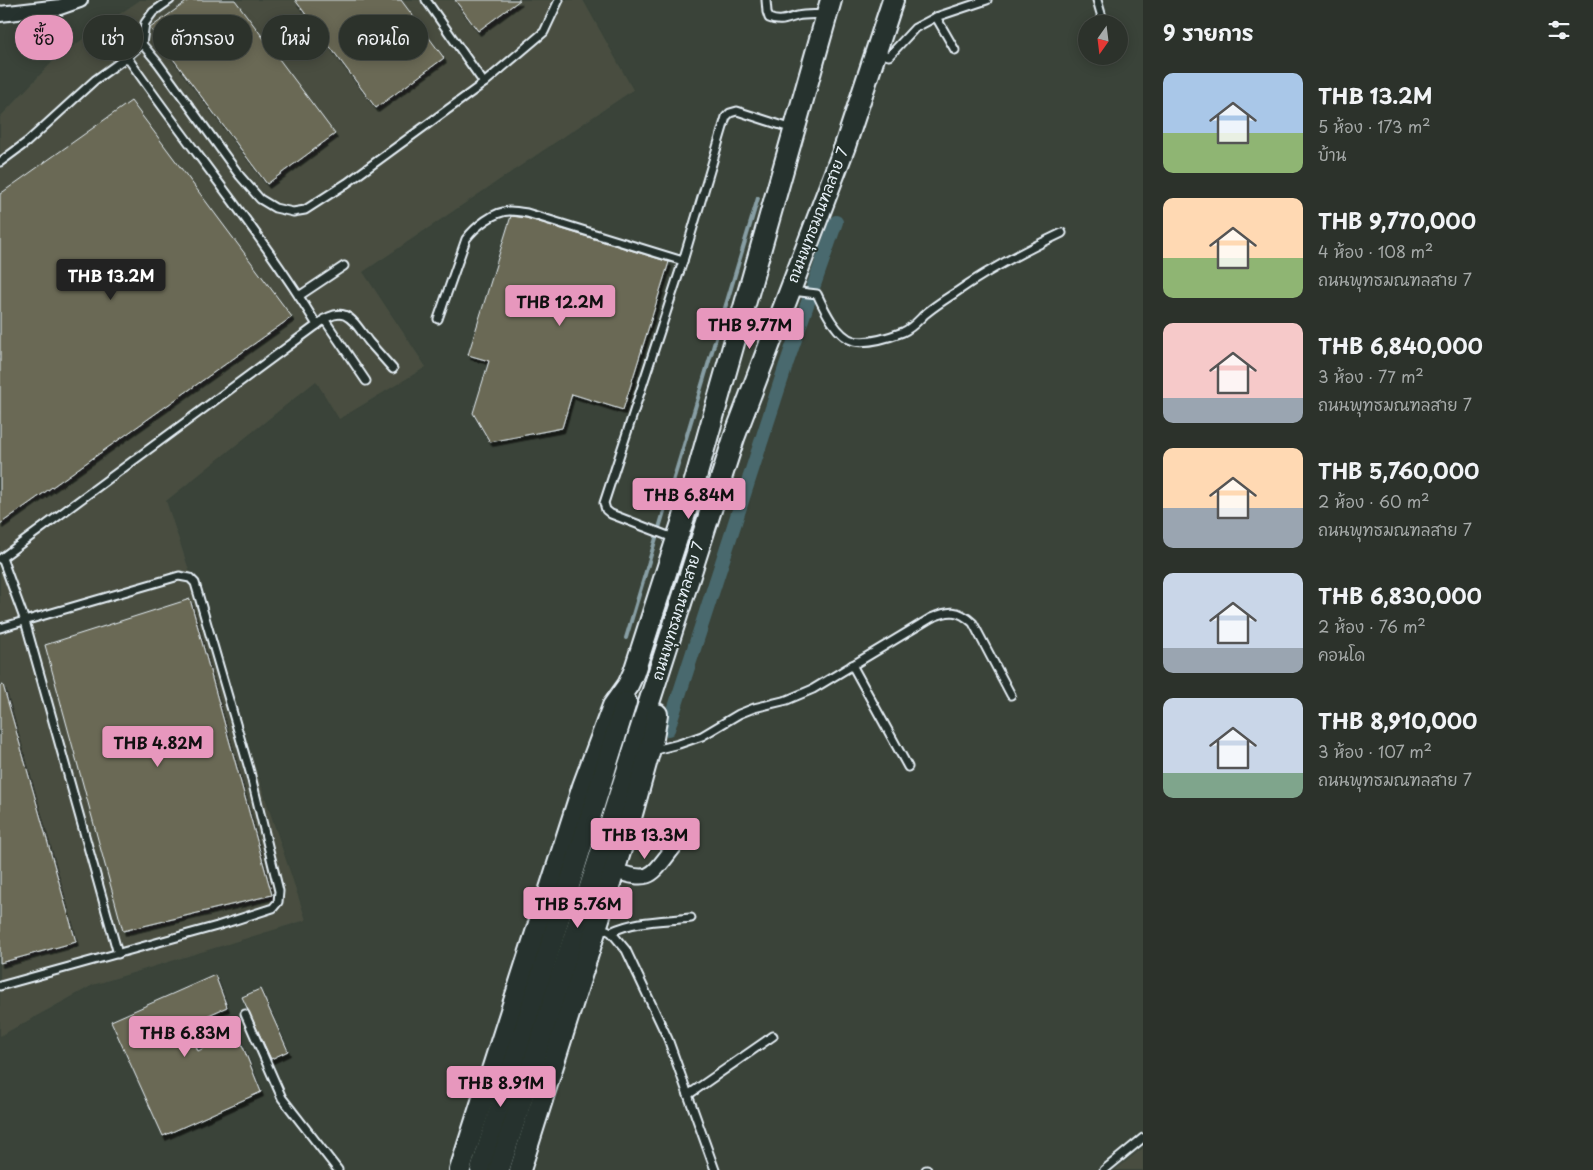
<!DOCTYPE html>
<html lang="th">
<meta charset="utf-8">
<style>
:root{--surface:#2c322b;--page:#383e37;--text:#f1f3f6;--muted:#a6aaa9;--line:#484d47;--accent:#e797bd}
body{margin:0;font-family:"Playpen Sans","Playpen Sans Thai",sans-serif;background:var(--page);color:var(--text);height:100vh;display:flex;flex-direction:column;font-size:19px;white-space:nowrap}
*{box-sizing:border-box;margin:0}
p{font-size:16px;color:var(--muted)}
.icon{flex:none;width:28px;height:28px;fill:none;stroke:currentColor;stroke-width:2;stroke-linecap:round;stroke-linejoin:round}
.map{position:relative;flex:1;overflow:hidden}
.drawer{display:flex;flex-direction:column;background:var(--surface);width:450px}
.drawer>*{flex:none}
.banner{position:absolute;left:15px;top:15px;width:475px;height:45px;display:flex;gap:10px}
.needle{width:32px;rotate:194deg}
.buttons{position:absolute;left:1078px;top:15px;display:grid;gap:10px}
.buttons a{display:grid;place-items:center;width:50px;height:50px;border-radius:50%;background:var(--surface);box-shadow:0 2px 12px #0003,0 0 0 1px var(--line);font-size:25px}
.price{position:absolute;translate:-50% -42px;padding:0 11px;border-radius:5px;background:var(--accent);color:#111;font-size:16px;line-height:32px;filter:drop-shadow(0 1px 2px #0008)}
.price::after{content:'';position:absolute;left:50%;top:30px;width:15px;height:11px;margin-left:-8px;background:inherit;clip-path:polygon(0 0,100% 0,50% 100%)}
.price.current{background:#222;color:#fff}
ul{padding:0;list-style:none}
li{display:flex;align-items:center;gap:15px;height:125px;padding:0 20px}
li span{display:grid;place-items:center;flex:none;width:140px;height:100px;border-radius:10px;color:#555}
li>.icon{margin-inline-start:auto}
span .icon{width:60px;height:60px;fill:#fffc;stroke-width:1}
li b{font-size:21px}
h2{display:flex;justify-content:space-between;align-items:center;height:60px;padding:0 20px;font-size:21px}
.tag{padding:0 18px;border-radius:22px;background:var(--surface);box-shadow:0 2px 12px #0003,0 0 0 1px var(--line);font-size:18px;line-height:45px}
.tag.current{background:var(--accent);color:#111}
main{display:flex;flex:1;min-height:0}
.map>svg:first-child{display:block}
</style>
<main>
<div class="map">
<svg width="1143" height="1170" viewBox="0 0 1143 1170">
<defs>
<filter id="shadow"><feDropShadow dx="2.5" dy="4.5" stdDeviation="0" flood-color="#0009"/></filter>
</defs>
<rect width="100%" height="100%" fill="#3a4339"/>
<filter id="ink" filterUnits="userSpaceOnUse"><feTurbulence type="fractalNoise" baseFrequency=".02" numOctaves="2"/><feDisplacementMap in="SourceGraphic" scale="10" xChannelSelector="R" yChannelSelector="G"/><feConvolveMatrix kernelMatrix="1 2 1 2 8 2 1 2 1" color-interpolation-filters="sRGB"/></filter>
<g filter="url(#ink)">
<g fill="#484e41">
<path d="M140,0H583L633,90L363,272L426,367L339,419L316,381L166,501L306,920L93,985L0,1036V117L57,57Z"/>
<path d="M1143,1148V1170H1115Z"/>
</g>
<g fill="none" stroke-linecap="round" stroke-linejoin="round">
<path stroke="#889fa5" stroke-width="4" d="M626,638L758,198"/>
<path stroke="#48696e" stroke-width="14" d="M668,729L786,365L836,222"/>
</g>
<g fill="#6a6954" stroke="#e8f1f8" filter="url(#shadow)">
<path d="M189,0H235L335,134L267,184L150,28Z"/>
<path d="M295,0H401L444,58L376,108Z"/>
<path d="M455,0H520L478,31Z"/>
<path d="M131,101L292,317L0,524V194Z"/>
<path d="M511,216L526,218L669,262L623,410L572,394L562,428L490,442L473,413L489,361L468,355Z"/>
<path d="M190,599L272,895L123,931L45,645Z"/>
<path d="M3,685L76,942L0,963V686Z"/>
<path d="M215,975L227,1007L186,1025L198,1051L237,1032L261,1092L163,1136L111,1021Z"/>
<path d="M260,989L288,1051L271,1059L242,997Z"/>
</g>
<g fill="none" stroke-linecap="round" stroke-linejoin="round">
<g stroke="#e8f1f8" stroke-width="11">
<g id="service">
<path d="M426,0L484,83"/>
<path d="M766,0L767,12L769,18C780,23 786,19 797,16C806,14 816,15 826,14"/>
<path d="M1097,0L1104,24"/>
<path d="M936,17L955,50"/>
<path d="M142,44L158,63L240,176L260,199L275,208L293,212L305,210L347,183L484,83L544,32L559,0"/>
<path d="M878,53L889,56L915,28L936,17L987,0"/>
<path d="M127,57L142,44L145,23L153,12L170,0"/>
<path d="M0,162L27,142L95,80L127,57C189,147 260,231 317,325L0,559"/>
<path d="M792,291L817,294C824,309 837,337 854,341C868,344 890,337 903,332C912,328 917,322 924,315C933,307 944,300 955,293C989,269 1024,251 1062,233"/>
<path d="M299,296L344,266"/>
<path d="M324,319L366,381"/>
<path d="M438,319L466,239C475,227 494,211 510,211C515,211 521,212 527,213L683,261L726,117L730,113L737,111L793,129"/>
<path d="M317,325C345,301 353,321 369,342C377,351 385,360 393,369"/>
<path d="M676,539L611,514L606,510L604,503L683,261"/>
<path d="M2,558L25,621L118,954"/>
<path d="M0,628L179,576L190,578L195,583L250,772L279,891L278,902L273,908L217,926L0,986"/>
<path d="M852,665L908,767"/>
<path d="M651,751L679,744L702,736L739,714L754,708L787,700L813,689L931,618C949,610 958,609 973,623L1011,695"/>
<path d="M598,926L611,932L626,950L668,1039L715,1170"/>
<path d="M611,932C635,920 664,921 691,918"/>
<path d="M245,1014L282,1098L338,1170"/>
<path d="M688,1095L773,1036"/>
<path d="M926,1170H927"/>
<path d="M1104,1170L1143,1138"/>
</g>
</g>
<g stroke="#e8f1f8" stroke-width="18">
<g id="minor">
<path d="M0,14L60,7L80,0"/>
<path d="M615,871C652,883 651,876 674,847"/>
</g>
</g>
<g stroke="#e8f1f8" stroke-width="24">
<g id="secondary">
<path d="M460,1170L583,786L613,706L628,685L634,672L691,495L831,0"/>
<path d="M481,1170L626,702"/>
<path d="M499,1170L734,438L845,146L893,0"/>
<path d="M520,1170L632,814L653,738L657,714"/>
</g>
</g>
<use href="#service" stroke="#26332d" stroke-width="7"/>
<use href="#minor" stroke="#26332d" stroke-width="14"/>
<use href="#secondary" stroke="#26332d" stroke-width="20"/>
</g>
</g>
<g text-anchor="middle" stroke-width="4" stroke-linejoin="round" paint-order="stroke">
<g font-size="15" fill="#e8f1f8" stroke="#26332d">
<text transform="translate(818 215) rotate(-69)" y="5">ถนนพุทธมณฑลสาย 7</text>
<text transform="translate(678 611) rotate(-73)" y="5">ถนนพุทธมณฑลสาย 7</text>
</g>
</g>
</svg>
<div class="buttons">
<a><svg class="needle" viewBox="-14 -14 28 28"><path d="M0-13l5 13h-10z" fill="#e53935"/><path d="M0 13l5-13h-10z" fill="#a6aaa9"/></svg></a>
</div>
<b class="price current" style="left:111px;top:301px">THB 13.2M</b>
<b class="price" style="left:560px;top:327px">THB 12.2M</b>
<b class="price" style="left:750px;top:350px">THB 9.77M</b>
<b class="price" style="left:689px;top:520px">THB 6.84M</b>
<b class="price" style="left:158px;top:768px">THB 4.82M</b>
<b class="price" style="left:645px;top:860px">THB 13.3M</b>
<b class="price" style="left:578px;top:929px">THB 5.76M</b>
<b class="price" style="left:185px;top:1058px">THB 6.83M</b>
<b class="price" style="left:501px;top:1108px">THB 8.91M</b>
<div class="banner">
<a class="tag current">ซื้อ</a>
<a class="tag">เช่า</a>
<a class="tag">ตัวกรอง</a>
<a class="tag">ใหม่</a>
<a class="tag">คอนโด</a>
</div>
</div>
<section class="drawer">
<h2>9 รายการ<svg class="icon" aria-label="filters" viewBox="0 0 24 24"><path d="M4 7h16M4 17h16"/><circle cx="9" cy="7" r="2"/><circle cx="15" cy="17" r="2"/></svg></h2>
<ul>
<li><span style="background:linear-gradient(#a9c7e8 60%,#8fb573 0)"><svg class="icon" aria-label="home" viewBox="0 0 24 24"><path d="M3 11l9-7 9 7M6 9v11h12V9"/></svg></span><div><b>THB 13.2M</b><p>5 ห้อง · 173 m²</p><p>บ้าน</p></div></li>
<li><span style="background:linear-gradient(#ffd9b3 60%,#8fb573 0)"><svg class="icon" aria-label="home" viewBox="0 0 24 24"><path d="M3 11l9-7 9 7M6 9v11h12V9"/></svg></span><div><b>THB 9,770,000</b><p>4 ห้อง · 108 m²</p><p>ถนนพุทธมณฑลสาย 7</p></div></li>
<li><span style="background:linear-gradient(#f6c9c9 75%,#9aa5b1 0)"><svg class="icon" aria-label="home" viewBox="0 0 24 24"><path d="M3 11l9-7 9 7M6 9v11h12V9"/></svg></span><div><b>THB 6,840,000</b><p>3 ห้อง · 77 m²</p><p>ถนนพุทธมณฑลสาย 7</p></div></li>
<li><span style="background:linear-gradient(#ffd9b3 60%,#9aa5b1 0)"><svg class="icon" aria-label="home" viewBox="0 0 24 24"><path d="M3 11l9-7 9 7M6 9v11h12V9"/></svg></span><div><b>THB 5,760,000</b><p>2 ห้อง · 60 m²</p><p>ถนนพุทธมณฑลสาย 7</p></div></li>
<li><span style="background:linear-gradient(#c9d6e8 75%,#9aa5b1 0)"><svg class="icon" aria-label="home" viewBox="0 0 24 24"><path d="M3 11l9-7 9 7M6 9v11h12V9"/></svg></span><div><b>THB 6,830,000</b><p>2 ห้อง · 76 m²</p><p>คอนโด</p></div></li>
<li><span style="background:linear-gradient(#c9d6e8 75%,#7fa58c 0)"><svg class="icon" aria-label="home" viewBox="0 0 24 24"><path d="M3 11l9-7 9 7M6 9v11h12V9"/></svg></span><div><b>THB 8,910,000</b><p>3 ห้อง · 107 m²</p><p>ถนนพุทธมณฑลสาย 7</p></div></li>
</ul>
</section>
</main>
